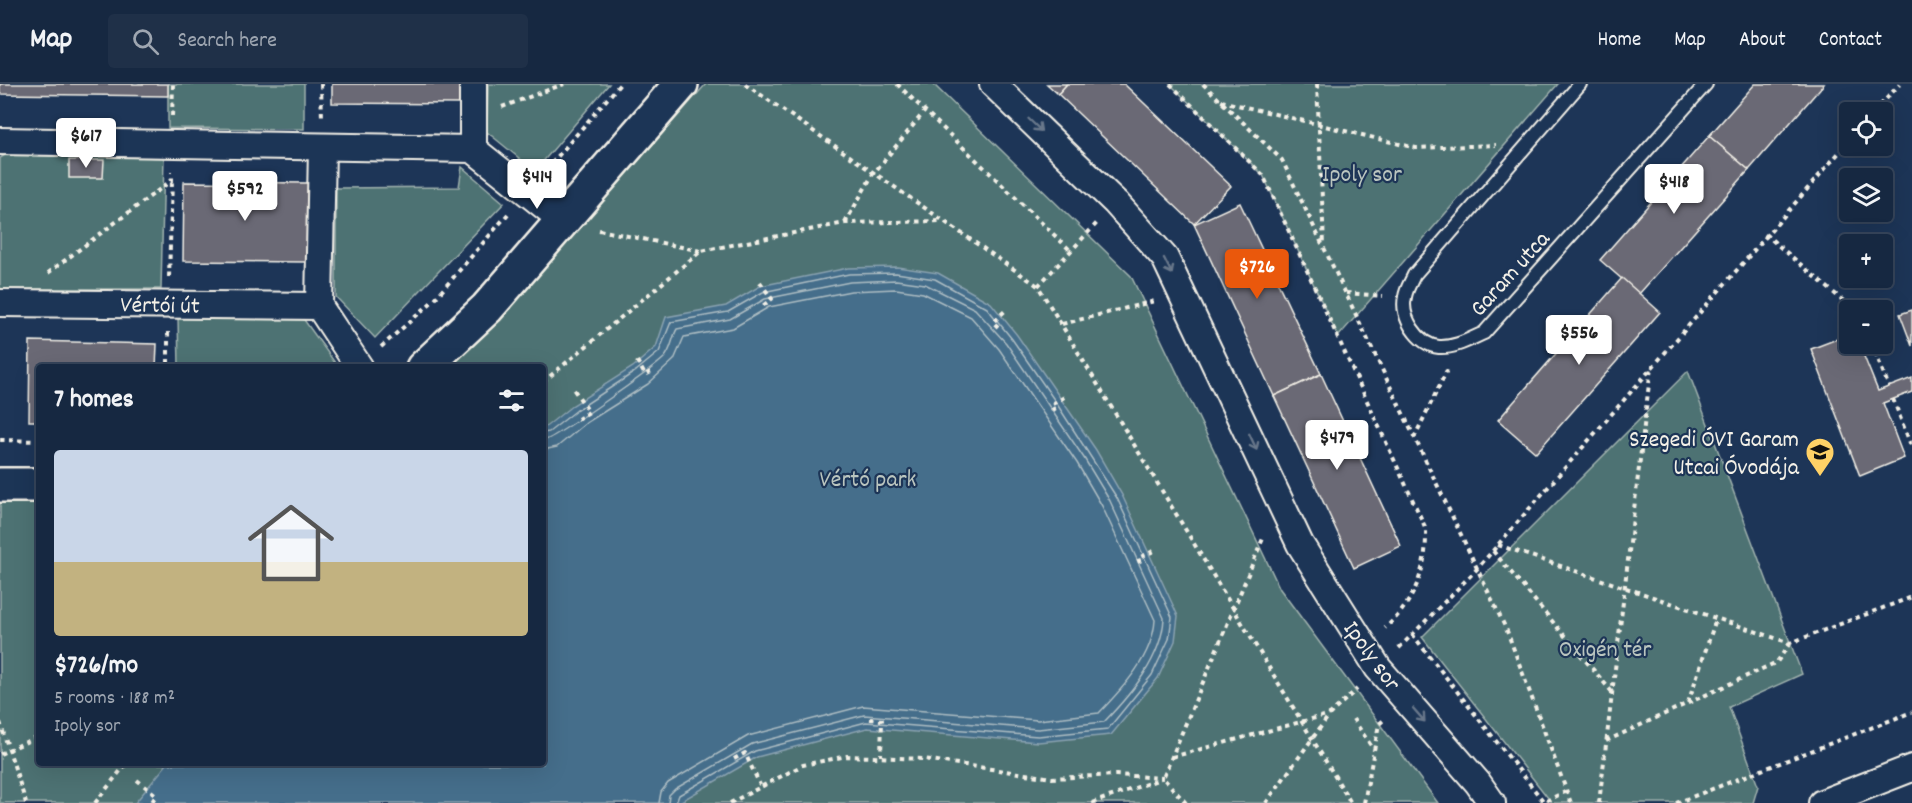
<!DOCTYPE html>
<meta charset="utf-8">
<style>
:root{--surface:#162841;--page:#1f3048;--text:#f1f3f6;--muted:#9ea6b1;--line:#35445a;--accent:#ea580c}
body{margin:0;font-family:Dekko,sans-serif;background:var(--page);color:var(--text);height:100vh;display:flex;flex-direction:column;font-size:22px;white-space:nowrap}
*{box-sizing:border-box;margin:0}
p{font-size:20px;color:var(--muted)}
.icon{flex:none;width:33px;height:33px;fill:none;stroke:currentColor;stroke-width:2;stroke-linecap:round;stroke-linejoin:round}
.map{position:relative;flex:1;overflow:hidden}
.sheet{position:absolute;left:36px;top:280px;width:510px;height:402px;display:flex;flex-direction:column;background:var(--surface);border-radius:6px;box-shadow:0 6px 24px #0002,0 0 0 2px var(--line)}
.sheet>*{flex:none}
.tools{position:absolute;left:1839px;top:18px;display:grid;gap:12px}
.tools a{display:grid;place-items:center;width:54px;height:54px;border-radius:6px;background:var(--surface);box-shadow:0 6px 24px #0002,0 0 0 2px var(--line);font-size:30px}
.price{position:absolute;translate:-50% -51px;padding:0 14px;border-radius:6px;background:#fff;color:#222;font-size:20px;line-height:39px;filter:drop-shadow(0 2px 3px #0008)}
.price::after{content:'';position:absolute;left:50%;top:36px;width:18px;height:14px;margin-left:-9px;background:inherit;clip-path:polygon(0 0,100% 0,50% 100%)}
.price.current{background:var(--accent);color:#fff}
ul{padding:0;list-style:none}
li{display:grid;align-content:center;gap:12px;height:318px;padding:0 18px}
li span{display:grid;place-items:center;height:186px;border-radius:6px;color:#555}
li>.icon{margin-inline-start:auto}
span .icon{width:108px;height:108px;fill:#fffc;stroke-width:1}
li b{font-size:26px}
h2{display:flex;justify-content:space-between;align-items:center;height:72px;padding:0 18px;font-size:26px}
header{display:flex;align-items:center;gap:36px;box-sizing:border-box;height:84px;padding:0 30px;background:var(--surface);border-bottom:2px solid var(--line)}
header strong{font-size:28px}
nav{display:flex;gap:33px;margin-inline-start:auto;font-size:21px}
.search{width:420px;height:54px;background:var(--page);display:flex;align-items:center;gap:15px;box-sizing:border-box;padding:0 21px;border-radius:6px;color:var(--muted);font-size:22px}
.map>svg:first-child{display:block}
</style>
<header>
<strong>Map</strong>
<div class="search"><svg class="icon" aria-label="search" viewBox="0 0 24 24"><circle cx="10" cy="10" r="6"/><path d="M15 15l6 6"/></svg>Search here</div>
<nav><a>Home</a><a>Map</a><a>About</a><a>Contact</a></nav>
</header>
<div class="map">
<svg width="1912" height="719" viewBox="0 0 1912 719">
<rect width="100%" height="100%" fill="#1d3557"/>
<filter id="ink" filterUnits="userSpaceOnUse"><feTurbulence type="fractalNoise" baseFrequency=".0167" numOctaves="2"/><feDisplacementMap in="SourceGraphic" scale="12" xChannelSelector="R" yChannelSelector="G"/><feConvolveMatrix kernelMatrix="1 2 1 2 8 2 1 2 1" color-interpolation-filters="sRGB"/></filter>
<g filter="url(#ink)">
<g fill="#4d7273" stroke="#a0b2ae" stroke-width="1.5">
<path d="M168,0H304V45L168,44Z"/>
<path d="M488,0H609L535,87L487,48Z"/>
<path d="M706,0H933L1131,192L1280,505L1438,719H0V419H39V680H543V284L449,283L502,231Z"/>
<path d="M1170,0H1558L1338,253L1263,91Z"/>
<path d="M7,70L164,72L161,205H0V74Z"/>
<path d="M462,83L504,119L375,254L336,213V104L459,103Z"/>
<path d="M178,232L302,233L338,283H179Z"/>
<path d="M1688,287L1802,590L1729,623L1758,702L1753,719H1552L1422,553Z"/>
</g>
<path fill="#446e8b" stroke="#8aa2b0" stroke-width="1.5" d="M897,183L938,189L982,214L991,219L1017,251L1096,366L1122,411L1178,532L1175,557L1158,594L1111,651L1038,658L867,644L757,673L678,719H135L167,680H543V345L573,321L633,283L656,263L666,233L726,222L760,202L848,184Z"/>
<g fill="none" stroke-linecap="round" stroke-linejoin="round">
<g stroke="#aebdc3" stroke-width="1.5">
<path d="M543,349L549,348L577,326L636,287L659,268L671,238L728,228L763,208L849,190L896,189L935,195L987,224L1012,255L1055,317L1117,414L1172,533L1169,555L1152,591L1108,645L1038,652L866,638L755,667L679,711L676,719"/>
<path d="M543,357C552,356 653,285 664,274C672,266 672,253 677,245L730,235L765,215L850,198L896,196L925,200L975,225L1006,259L1084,374L1110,417L1164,534C1162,574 1131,610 1104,638L1038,645L864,631L752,660L675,705L669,711L668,719"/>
<path d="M543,366L557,363L586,339L648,300L674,276L684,253L733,244L769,223L851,207L896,205L923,209L971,233L999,265L1077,379L1102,422L1155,536C1153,572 1123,604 1099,629L1038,636L863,622L748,652L668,699L661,708L659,719"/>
</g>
</g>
<g fill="#6b6975" stroke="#f4f1e8" stroke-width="1.5">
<path d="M0,0H168V12L0,10Z"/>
<path d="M332,0H459V20L332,19Z"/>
<path d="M1047,0H1067L1058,10Z"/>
<path d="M1067,0H1124L1231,102L1194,140L1058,10Z"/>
<path d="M1755,0H1824L1749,86L1709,52Z"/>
<path d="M1709,52L1749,86L1639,210L1600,176Z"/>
<path d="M69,76H104L103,94H69Z"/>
<path d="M184,98L308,99L307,178L183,177Z"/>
<path d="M1240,119L1321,290L1274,312L1194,140Z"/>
<path d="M1622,194L1660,228L1536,369L1498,336Z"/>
<path d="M1912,226V262L1900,230Z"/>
<path d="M1850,250V260H1859L1878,307L1912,294V308L1883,319L1904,374L1860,392L1811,265Z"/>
<path d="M30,257L157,260L156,284H39V337H29Z"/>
<path d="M1321,290L1401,462L1354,484L1274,312Z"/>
</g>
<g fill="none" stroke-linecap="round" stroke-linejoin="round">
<g stroke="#f4f1e8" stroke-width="16">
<path id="lane" d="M1580,0L1414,191C1411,198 1406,205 1405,213C1400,233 1418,261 1439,263C1455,264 1470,255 1484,249L1706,0"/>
</g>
<g stroke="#f4f1e8" stroke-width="30">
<g id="street">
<path d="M473,0V65"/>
<path d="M993,0L1116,119L1165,174L1300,460L1378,584L1478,699L1492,719"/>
<path d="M0,57L473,65L562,136"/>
<path d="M0,219L319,222L360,284"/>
<path d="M319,222L322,63"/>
<path d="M1822,719L1912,684"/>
</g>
</g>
<g stroke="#f4f1e8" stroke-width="38">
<g id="secondary">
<path d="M423,284L487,224L681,0"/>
<path d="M0,401H39"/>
</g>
</g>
<g stroke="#f4f1e8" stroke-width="4" stroke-dasharray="4.5 4.5" stroke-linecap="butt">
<path d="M321,0L322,35"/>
<path d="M745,0L1038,202L1351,719"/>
<path d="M897,0L1071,167"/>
<path d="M1170,0L1263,91L1426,445C1427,485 1415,518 1385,544"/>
<path d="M1203,0L1282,76L1507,547L1571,719"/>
<path d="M1317,0L1324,161"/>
<path d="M1221,17L1416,64L1496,61"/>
<path d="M502,23L564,0"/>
<path d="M1874,28L1900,0"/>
<path d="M172,32L173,0"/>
<path d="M546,86L620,0"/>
<path d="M845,139L873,90L925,27"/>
<path d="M599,146L701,167"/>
<path d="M1765,150L1854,226"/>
<path d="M48,189L172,96V88"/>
<path d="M169,193L172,96"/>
<path d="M760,198L772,215L761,223"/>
<path d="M1038,202L1097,139"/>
<path d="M1346,209L1383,212"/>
<path d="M1062,240L1155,217"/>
<path d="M998,243L993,238L1006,226"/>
<path d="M168,248V284"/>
<path d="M1872,260L1889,303"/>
<path d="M381,263L433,217L508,130"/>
<path d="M637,277L645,291L651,288"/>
<path d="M543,298L701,167L845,139L943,137"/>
<path d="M574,306L589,328L578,335"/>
<path d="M1893,315L1912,364"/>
<path d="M1055,327L1051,321L1066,312"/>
<path d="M1414,354L1447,286"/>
<path d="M0,356L39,357"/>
<path d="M1498,461L1790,559L1912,513"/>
<path d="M1493,467L1612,608"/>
<path d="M1140,479L1138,474L1154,467"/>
<path d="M36,510L39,511"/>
<path d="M1412,550L1544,718L1567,707"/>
<path d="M1399,564L1476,486L1850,56"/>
<path d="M1688,619L1716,535"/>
<path d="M870,635L882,636L881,672"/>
<path d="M1353,635L1374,666"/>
<path d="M0,638L26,719"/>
<path d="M1606,657L1777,578L1790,559"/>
<path d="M0,670L39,652"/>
<path d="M1172,673L1330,630"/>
<path d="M734,675L745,669L760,701"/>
<path d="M137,696L156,711L152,718"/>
<path d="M95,719L126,680"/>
<path d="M730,719L803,681L847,672L924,675L1052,694L1116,691L1163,694"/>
<path d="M1092,719L1160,695"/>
<path d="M1186,719L1163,694L1264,452"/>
<path d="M1266,719L1330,630L1357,605"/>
<path d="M1364,719L1379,640L1385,635"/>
<path d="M1599,719L1651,283"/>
<path d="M1676,719L1912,628"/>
</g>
<use href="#lane" stroke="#1d3557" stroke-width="12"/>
<use href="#street" stroke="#1d3557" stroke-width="26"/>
<use href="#secondary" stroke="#1d3557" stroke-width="33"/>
</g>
<defs><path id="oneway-shaft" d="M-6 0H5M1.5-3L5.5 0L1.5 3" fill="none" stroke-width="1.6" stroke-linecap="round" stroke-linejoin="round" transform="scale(1.5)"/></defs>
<g stroke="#68778a">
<use href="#oneway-shaft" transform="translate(1035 41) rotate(44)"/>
<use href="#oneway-shaft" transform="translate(1168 182) rotate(63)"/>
<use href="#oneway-shaft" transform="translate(1253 358) rotate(65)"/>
<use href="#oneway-shaft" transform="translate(1419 631) rotate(49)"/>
</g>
</g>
<defs>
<g id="school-pin" transform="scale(1.5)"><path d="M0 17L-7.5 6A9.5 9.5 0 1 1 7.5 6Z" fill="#ffd166" stroke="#1d3557"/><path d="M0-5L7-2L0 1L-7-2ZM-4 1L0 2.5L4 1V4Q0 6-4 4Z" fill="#111"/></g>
</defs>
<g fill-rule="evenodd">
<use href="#school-pin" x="1820" y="368"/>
</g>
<g text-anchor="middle" stroke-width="4.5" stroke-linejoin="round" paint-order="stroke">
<g font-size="24" fill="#bac5bf" stroke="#1d3557">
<text x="1362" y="97">Ipoly sor</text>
<text x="868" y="402">Vértó park</text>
<text x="1605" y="572">Oxigén tér</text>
</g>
<g font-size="24" fill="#f4f1e8" stroke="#1d3557">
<text transform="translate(1509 189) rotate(-48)" y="8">Garam utca</text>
<text transform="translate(160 220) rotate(1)" y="8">Vértói út</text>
<text transform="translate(1373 571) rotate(54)" y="8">Ipoly sor</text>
</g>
<g font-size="24" fill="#f4f1e8" stroke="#1d3557" text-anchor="end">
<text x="1799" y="362">Szegedi ÓVI Garam<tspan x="1799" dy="28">Utcai Óvodája</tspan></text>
</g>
</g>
</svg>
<div class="tools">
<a><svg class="icon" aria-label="locate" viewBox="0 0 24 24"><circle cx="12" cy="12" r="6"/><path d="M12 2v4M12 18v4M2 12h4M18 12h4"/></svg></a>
<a><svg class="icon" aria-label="layers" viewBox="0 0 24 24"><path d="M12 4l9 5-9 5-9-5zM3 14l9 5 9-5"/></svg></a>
<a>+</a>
<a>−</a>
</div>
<b class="price" style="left:86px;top:85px">$617</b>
<b class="price" style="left:537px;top:126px">$414</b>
<b class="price" style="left:1674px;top:131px">$418</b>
<b class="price" style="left:245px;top:138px">$592</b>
<b class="price current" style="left:1257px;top:216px">$726</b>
<b class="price" style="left:1579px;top:282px">$556</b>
<b class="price" style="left:1337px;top:387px">$479</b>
<section class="sheet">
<h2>7 homes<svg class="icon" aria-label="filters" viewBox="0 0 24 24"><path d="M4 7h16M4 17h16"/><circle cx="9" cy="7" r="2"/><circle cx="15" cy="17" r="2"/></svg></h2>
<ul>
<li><span style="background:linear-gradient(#c9d6e8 60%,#c2b280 0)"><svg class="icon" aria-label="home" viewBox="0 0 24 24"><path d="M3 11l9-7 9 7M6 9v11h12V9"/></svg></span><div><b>$726/mo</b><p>5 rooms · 188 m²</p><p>Ipoly sor</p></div></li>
</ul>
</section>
</div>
